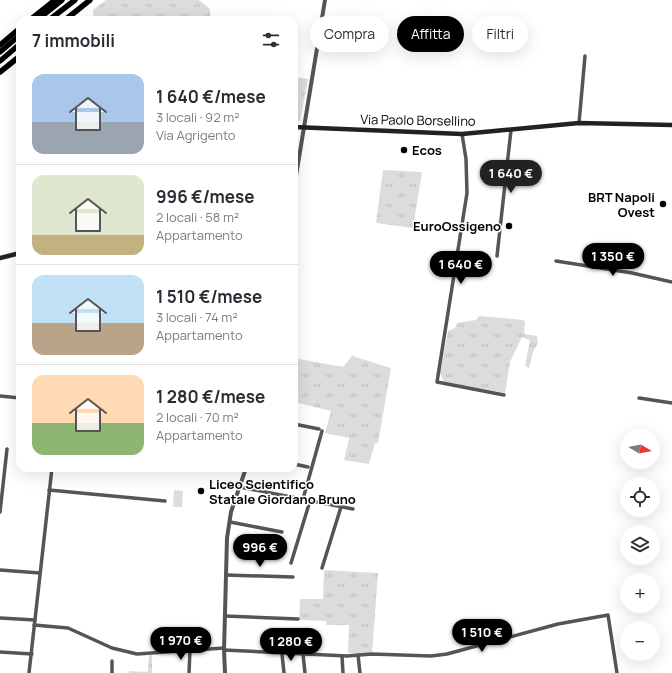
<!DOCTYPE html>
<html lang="it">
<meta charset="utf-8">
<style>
:root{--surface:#fff;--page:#f2f2f3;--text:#2b2b33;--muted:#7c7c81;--line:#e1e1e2;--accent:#000}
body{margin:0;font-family:Manrope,sans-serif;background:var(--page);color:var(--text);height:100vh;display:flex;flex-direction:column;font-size:15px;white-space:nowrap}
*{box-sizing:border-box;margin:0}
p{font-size:13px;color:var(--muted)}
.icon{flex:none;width:22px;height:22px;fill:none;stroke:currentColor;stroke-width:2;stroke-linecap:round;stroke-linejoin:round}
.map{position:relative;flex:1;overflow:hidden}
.sheet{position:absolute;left:16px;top:16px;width:282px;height:456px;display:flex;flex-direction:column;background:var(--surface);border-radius:12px;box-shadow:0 4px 16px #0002}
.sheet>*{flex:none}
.guide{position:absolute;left:310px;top:16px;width:302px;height:36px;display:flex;gap:8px}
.needle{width:26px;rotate:100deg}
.controls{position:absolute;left:620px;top:429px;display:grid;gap:8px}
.controls a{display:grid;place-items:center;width:40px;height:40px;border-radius:50%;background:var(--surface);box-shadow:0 4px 16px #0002;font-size:20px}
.price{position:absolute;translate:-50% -34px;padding:0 9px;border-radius:14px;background:var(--accent);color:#fff;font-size:13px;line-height:26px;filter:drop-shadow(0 1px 2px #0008)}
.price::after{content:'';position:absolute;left:50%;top:24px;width:12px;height:9px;margin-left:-6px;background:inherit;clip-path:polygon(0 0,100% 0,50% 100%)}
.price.current{background:#222;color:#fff}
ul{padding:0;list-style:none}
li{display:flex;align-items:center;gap:12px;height:100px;padding:0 16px}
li+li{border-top:1px solid var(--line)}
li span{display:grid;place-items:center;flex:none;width:112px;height:80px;border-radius:12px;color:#555}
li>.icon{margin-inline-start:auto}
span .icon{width:48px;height:48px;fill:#fffc;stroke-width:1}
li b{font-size:17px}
h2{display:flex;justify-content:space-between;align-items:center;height:48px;padding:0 16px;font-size:17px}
.tag{padding:0 14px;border-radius:18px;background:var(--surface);box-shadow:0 4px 16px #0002;font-size:14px;line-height:36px}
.tag.current{background:var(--accent);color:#fff}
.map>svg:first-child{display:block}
</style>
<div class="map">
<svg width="672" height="673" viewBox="0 0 672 673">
<defs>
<pattern id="grass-tufts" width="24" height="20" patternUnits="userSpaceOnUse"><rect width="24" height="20" fill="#dcdcdc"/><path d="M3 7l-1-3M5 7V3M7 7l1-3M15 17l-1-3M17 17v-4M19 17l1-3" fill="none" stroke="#bbb"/></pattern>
<pattern id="park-crowns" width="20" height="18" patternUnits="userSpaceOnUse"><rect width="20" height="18" fill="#dcdcdc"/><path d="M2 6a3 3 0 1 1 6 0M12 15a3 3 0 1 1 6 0" fill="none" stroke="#bbb"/></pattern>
</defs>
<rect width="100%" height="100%" fill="#fff"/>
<g fill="url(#grass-tufts)">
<path d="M106,0H199L210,9V20H94L93,10Z"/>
<path d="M383,170L422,172L413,228L376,223Z"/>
<path d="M479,316L523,320L525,322L524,334L537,336L538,343L533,352L529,368L525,366L530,340L522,337L521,339L510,362L505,393L444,382L440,373L448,331L455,328L457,323L476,320Z"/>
<path d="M352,356L391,368L378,443H375L369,464L344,460L349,438L325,433L331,411L294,402V358L343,367Z"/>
<path d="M324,570L378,573L372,654L348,653L349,625H326V621L299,620L300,599H323Z"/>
<path d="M149,655H152V673H129V671L148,672Z"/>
</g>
<path fill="url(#park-crowns)" d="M294,77L308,79L300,121H294Z"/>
<path fill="#dcdcdc" d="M174,490L183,491L182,507H173Z"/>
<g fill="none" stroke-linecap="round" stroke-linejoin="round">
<g stroke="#555" stroke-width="3.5">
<path d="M579,123L585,56"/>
<path d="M462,134L466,159L467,193L437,382L504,395"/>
<path d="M497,256L511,130"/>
<path d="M556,261L632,273L672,282"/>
<path d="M0,396L20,398"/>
<path d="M639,398L672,403"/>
<path d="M294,424L319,429"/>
<path d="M294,464L308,467"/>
<path d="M240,487L353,509"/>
<path d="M49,490L165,501"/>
<path d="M303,499L322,431"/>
<path d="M0,512L7,449"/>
<path d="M230,522L282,532"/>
<path d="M291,563L310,501"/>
<path d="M322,568L341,507"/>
<path d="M0,570L40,573"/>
<path d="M226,575L293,577"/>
<path d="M225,616L298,619"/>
<path d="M0,618L35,620"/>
<path d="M34,625L68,628L112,648L137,654L224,648"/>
<path d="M224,650L347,656L372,654L431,656L447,654L558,624L608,615L617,673"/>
<path d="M0,652L32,654"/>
<path d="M282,654L284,673"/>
<path d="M303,654L305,673"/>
<path d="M358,655L360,673"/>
<path d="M342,656L343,673"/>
<path d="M29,673L52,468"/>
<path d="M112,673V661"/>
<path d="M189,673L190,650"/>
</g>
<g stroke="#555" stroke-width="4">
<path d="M294,188L325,0"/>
<path d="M225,673L224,650L227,538L231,512L246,468"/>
</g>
<g stroke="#222" stroke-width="4.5">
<path d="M294,127L462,134L579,123L672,125"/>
<path d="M0,258L20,253"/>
</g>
<g stroke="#000" stroke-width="5.5">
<path d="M30,20L55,0"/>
<path d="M37,20L62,0"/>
<path d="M49,20L75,0"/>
<path d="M65,20L90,0"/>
<path d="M0,45L20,28"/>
<path d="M0,52L20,35"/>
<path d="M0,61L20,44"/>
<path d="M0,72L20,56"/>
</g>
</g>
<g fill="#000" stroke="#fff" stroke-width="1.5">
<circle cx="404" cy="150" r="4"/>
<circle cx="663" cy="204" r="4"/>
<circle cx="509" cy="226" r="4"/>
<circle cx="201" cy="491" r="4"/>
</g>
<g text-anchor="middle" stroke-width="3" stroke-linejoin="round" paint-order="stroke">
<g font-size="13" fill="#000" stroke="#fff">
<text transform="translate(418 120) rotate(1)" y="5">Via Paolo Borsellino</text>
</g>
<g font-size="13" font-weight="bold" fill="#000" stroke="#fff" text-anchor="start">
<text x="412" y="155">Ecos</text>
<text x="655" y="202" text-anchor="end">BRT Napoli<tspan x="655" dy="15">Ovest</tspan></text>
<text x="501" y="231" text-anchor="end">EuroOssigeno</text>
<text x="209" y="489">Liceo Scientifico<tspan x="209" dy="15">Statale Giordano Bruno</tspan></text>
</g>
</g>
</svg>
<div class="controls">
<a><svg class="needle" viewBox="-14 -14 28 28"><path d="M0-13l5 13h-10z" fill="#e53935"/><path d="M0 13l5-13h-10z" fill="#7c7c81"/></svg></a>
<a><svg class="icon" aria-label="locate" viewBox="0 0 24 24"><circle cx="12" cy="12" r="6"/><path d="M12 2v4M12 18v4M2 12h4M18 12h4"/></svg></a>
<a><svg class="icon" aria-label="layers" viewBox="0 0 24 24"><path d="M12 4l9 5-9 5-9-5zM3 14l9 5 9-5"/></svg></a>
<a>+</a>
<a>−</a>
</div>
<b class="price current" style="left:511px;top:194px">1 640 €</b>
<b class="price" style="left:613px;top:277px">1 350 €</b>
<b class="price" style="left:461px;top:285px">1 640 €</b>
<b class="price" style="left:260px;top:568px">996 €</b>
<b class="price" style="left:482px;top:653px">1 510 €</b>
<b class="price" style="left:181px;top:661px">1 970 €</b>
<b class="price" style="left:291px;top:662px">1 280 €</b>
<div class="guide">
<a class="tag">Compra</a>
<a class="tag current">Affitta</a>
<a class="tag">Filtri</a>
</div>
<section class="sheet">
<h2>7 immobili<svg class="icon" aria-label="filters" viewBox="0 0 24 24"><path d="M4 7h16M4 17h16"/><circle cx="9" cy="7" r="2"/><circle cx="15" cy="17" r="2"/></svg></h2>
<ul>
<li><span style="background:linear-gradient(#a9c7e8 60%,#9aa5b1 0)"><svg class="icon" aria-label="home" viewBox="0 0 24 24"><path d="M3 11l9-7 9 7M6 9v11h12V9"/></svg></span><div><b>1 640 €/mese</b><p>3 locali · 92 m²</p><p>Via Agrigento</p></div></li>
<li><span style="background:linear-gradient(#dfe7d0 75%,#c2b280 0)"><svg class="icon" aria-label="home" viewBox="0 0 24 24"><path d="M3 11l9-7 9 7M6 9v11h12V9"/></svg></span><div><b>996 €/mese</b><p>2 locali · 58 m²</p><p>Appartamento</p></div></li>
<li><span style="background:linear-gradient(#bfe0f5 60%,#b9a48a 0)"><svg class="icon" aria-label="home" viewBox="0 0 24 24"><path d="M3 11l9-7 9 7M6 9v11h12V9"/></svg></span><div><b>1 510 €/mese</b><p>3 locali · 74 m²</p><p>Appartamento</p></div></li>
<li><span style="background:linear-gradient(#ffd9b3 60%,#8fb573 0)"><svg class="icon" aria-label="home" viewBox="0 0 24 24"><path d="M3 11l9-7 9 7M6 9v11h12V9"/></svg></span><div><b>1 280 €/mese</b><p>2 locali · 70 m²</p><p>Appartamento</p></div></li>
</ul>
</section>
</div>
